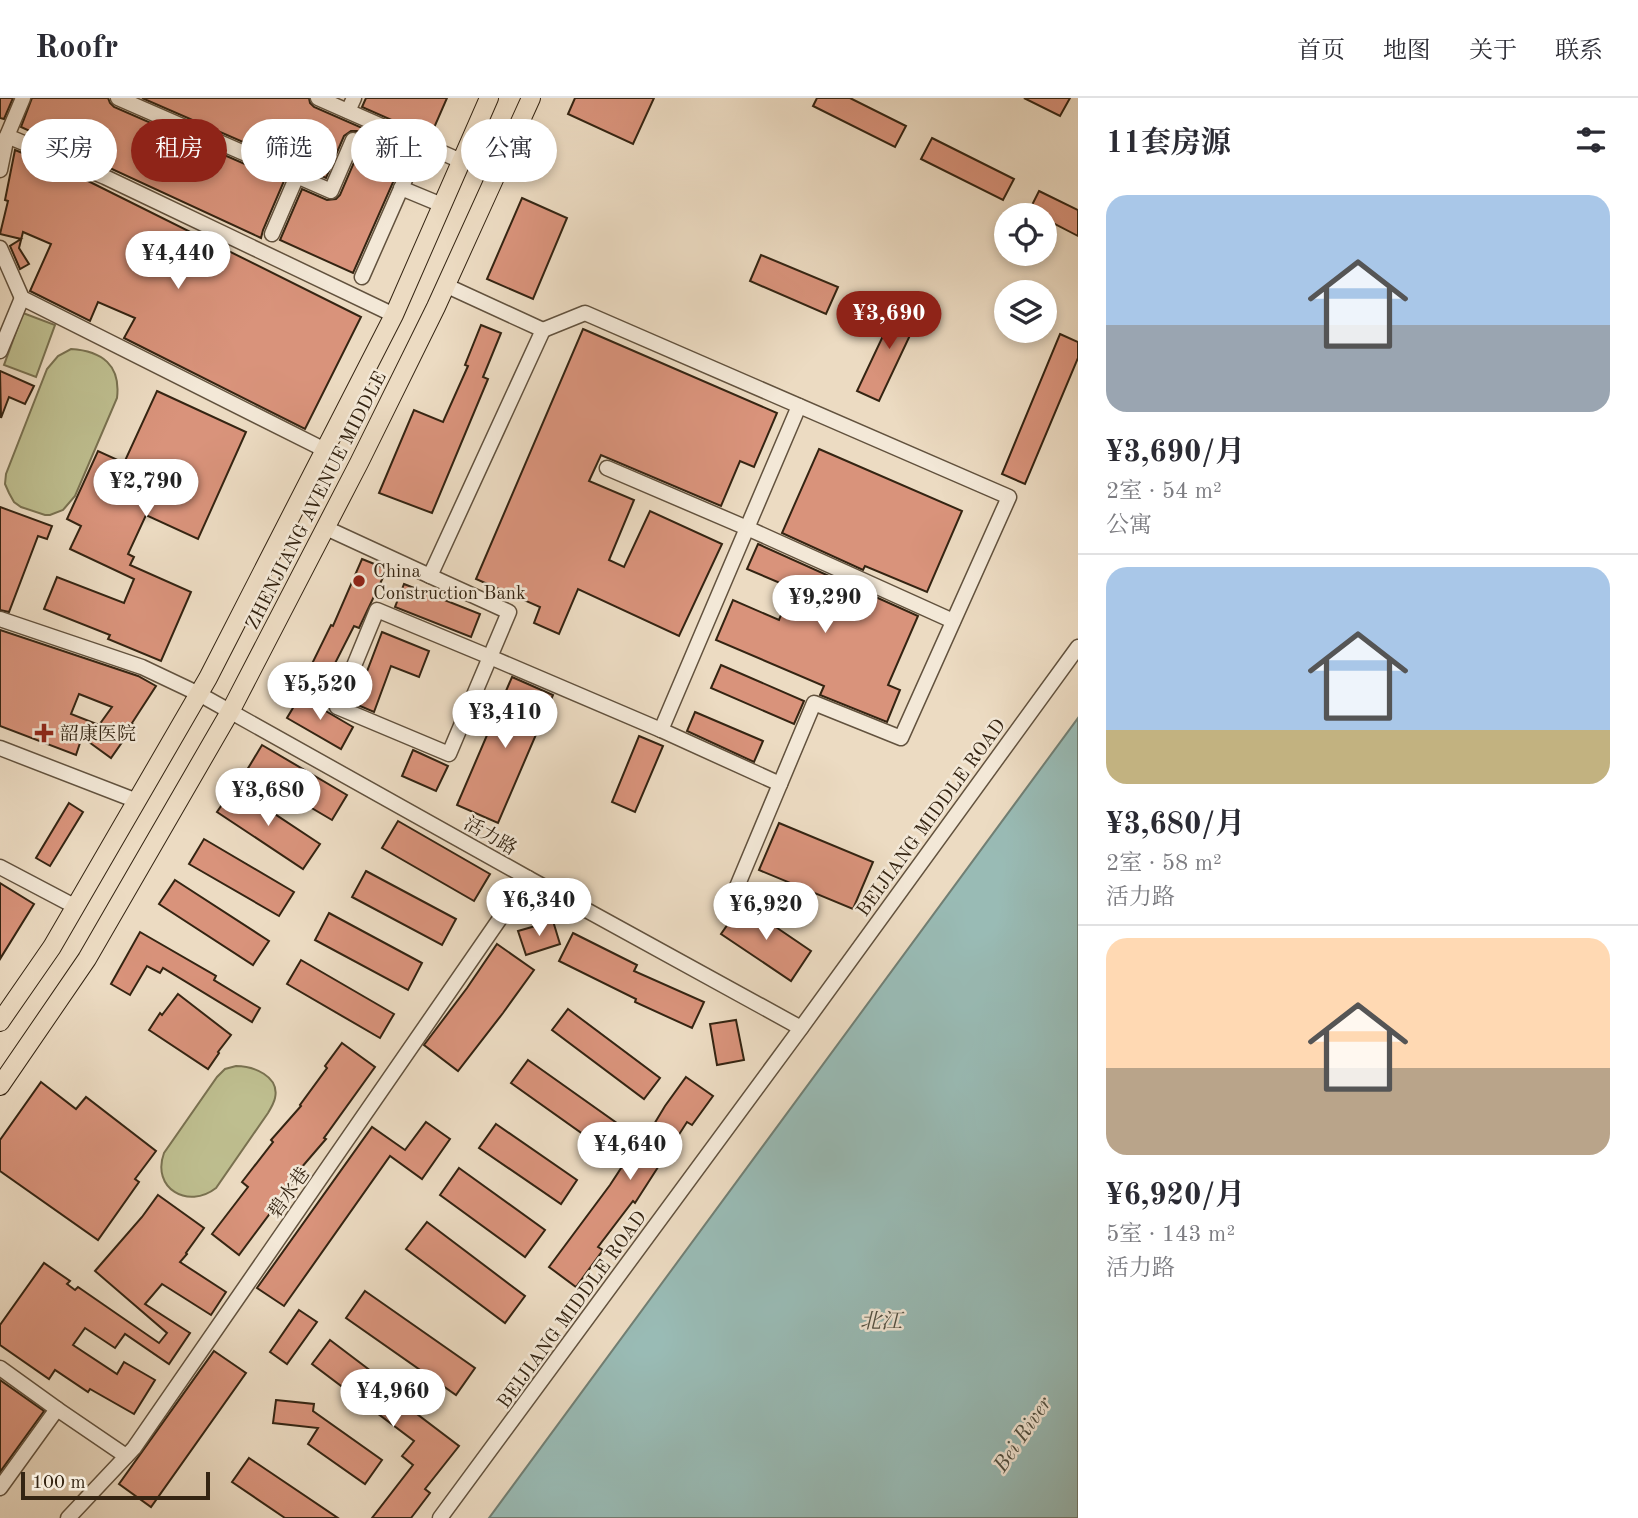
<!DOCTYPE html>
<html lang="zh">
<meta charset="utf-8">
<style>
:root{--surface:#fff;--page:#f2f2f3;--text:#2b2b33;--muted:#7c7c81;--line:#e1e1e2;--accent:#8f2418}
body{margin:0;font-family:"Old Standard TT","Noto Serif SC",serif;background:var(--page);color:var(--text);height:100vh;display:flex;flex-direction:column;font-size:26px;white-space:nowrap}
*{box-sizing:border-box;margin:0}
p{font-size:23px;color:var(--muted)}
.icon{flex:none;width:38px;height:38px;fill:none;stroke:currentColor;stroke-width:2;stroke-linecap:round;stroke-linejoin:round}
.map{position:relative;flex:1;overflow:hidden}
.sheet{display:flex;flex-direction:column;background:var(--surface);width:560px}
.sheet>*{flex:none}
.guide{position:absolute;left:21px;top:21px;width:665px;height:63px;display:flex;gap:14px}
.tools{position:absolute;left:994px;top:105px;display:grid;gap:14px}
.tools a{display:grid;place-items:center;width:63px;height:63px;border-radius:50%;background:var(--surface);box-shadow:0 4px 10px #0003;font-size:35px}
.scale{position:absolute;left:21px;bottom:18px;width:189px;box-sizing:border-box;padding-left:7px;border:4px solid #342412;border-top:0;font-size:19px;line-height:24px;white-space:nowrap;color:#342412;-webkit-text-stroke:5px #f3e8d7;paint-order:stroke}
.price{position:absolute;translate:-50% -60px;padding:0 16px;border-radius:24px;background:#fff;color:#222;font-size:23px;line-height:46px;filter:drop-shadow(0 2px 4px #0008)}
.price::after{content:'';position:absolute;left:50%;top:42px;width:21px;height:16px;margin-left:-10px;background:inherit;clip-path:polygon(0 0,100% 0,50% 100%)}
.price.current{background:var(--accent);color:#fff}
ul{padding:0;list-style:none}
li{display:grid;align-content:center;gap:14px;height:371px;padding:0 28px}
li+li{border-top:2px solid var(--line)}
li span{display:grid;place-items:center;height:217px;border-radius:21px;color:#555}
li>.icon{margin-inline-start:auto}
span .icon{width:126px;height:126px;fill:#fffc;stroke-width:1}
li b{font-size:30px}
h2{display:flex;justify-content:space-between;align-items:center;height:84px;padding:0 28px;font-size:30px}
.tag{padding:0 24px;border-radius:32px;background:var(--surface);box-shadow:0 4px 10px #0003;font-size:24px;line-height:63px}
.tag.current{background:var(--accent);color:#fff}
header{display:flex;align-items:center;gap:42px;box-sizing:border-box;height:98px;padding:0 35px;background:var(--surface);border-bottom:2px solid var(--line)}
header strong{font-size:33px}
nav{display:flex;gap:38px;margin-inline-start:auto;font-size:24px}
main{display:flex;flex:1;min-height:0}
.map>svg:first-child{display:block}
</style>
<header>
<strong>Roofr</strong>
<nav><a>首页</a><a>地图</a><a>关于</a><a>联系</a></nav>
</header>
<main>
<div class="map">
<svg width="1078" height="1420" viewBox="0 0 1078 1420">
<rect width="100%" height="100%" fill="#ecdbc2"/>
<filter id="stains"><feTurbulence type="fractalNoise" baseFrequency=".00286" numOctaves="4"/><feColorMatrix values="0 0 0 0 .2 0 0 0 0 .09 0 0 0 0 .02 0 0 0 .5 -.17"/></filter>
<radialGradient id="worn" r=".72"><stop offset=".6" stop-color="#630" stop-opacity="0"/><stop offset="1" stop-color="#630" stop-opacity=".3"/></radialGradient>
<g fill="#bebe8f" stroke="#797150" stroke-width="2">
<path d="M23,215L55,227L36,279L4,267Z"/>
<path d="M71,251C102,253 121,267 117,300L75,398L63,412L50,417H45L21,409L14,404L9,395L5,386L6,376L47,271L58,258Z"/>
<path d="M236,968C253,968 280,978 275,1000C274,1005 271,1010 268,1015L216,1090C188,1112 151,1090 164,1055L217,979L225,971Z"/>
</g>
<path fill="#99bbb5" stroke="#717f74" stroke-width="2" d="M1078,620V1420H489Z"/>
<g fill="#d9937b" stroke="#342412" stroke-width="2" fill-rule="evenodd">
<path d="M0,0H13L4,21L0,20Z"/>
<path d="M32,0H108L110,5L114,9L284,83L263,132L261,140L21,29Z"/>
<path d="M142,0H309L310,5L314,9L417,54L415,59L357,33H351L344,38L326,80Z"/>
<path d="M366,0H447L430,39L362,9Z"/>
<path d="M575,0H654L633,46L568,16Z"/>
<path d="M817,0H850L906,28L895,49L813,8Z"/>
<path d="M1024,0H1070L1060,18Z"/>
<path d="M932,40L1014,81L1003,102L921,61Z"/>
<path d="M15,52L72,75L361,219L305,331L124,240L135,220L98,204L90,223L30,193L51,146L23,134L19,150L29,166L20,171L10,148L21,141L0,136L8,103L5,102Z"/>
<path d="M358,55L398,73L353,175L280,142L302,91L327,102L336,101L340,97Z"/>
<path d="M1039,93L1078,112V138L1045,121V117H1036L1029,113Z"/>
<path d="M522,100L567,120L533,201L487,181Z"/>
<path d="M761,157L838,189L826,216L750,183Z"/>
<path d="M899,204L921,214L879,303L857,293Z"/>
<path d="M481,227L501,235L483,279L488,281L432,415L379,395L414,312L443,324L468,268L465,267Z"/>
<path d="M583,231L777,315L754,369L740,363L721,408L601,357L589,383L634,402L609,462L624,469L650,413L722,446L679,538L578,491L559,536L534,525L540,509L476,481Z"/>
<path d="M1060,236L1078,244V260L1025,386L1002,376Z"/>
<path d="M0,273L34,288L25,306L9,299L1,320Z"/>
<path d="M157,293L246,334L198,441L146,417L128,456L134,459L130,467L191,494L161,563L108,541L110,537L44,511L57,479L124,505L134,481L70,451L81,428L67,421L98,353L124,365Z"/>
<path d="M819,351L962,413L927,494L865,468L863,472L782,435Z"/>
<path d="M0,409L52,428L47,441L38,438L9,514L0,512Z"/>
<path d="M758,446L918,518L888,587L900,592L887,624L820,597L824,588L716,542L733,502L779,522L792,490L747,471Z"/>
<path d="M362,461L387,471L359,530L354,528L324,587L306,578L331,527L333,528Z"/>
<path d="M404,486L480,516L471,539L395,509Z"/>
<path d="M0,532L138,578L156,588L132,625L134,627L111,660L82,639L76,657L0,628ZM79,596L112,609L99,627L71,616Z"/>
<path d="M382,534L429,553L419,579L391,568L374,614L353,605L364,575L366,576Z"/>
<path d="M721,567L804,603L794,626L711,590Z"/>
<path d="M512,579L553,597L498,725L457,707Z"/>
<path d="M300,598L353,629L341,651L287,620Z"/>
<path d="M695,614L763,643L754,664L687,633Z"/>
<path d="M639,638L663,648L635,714L612,704Z"/>
<path d="M262,647L347,697L332,722L247,672Z"/>
<path d="M413,652L448,668L436,693L402,678Z"/>
<path d="M234,689L320,746L303,771L217,714Z"/>
<path d="M69,705L83,714L50,768L36,760Z"/>
<path d="M398,723L490,776L474,803L382,750Z"/>
<path d="M779,725L873,764L853,811L759,772Z"/>
<path d="M204,741L294,794L279,818L189,766Z"/>
<path d="M366,773L456,821L442,847L352,799Z"/>
<path d="M175,782L269,843L253,867L159,806Z"/>
<path d="M0,785L34,806L0,861Z"/>
<path d="M742,806L811,853L791,883L721,836Z"/>
<path d="M329,815L422,865L408,892L315,842Z"/>
<path d="M553,823L560,846L526,857L518,833Z"/>
<path d="M140,834L216,878L214,882L260,910L252,924L163,870L160,875L147,868L130,897L111,886Z"/>
<path d="M573,835L637,867L634,873L704,904L692,930L635,904L636,901L559,863Z"/>
<path d="M497,846L534,872L503,915L458,973L424,947L467,890Z"/>
<path d="M301,862L394,916L380,940L287,886Z"/>
<path d="M178,896L231,937L218,954L219,955L208,971L149,932L160,915L162,917Z"/>
<path d="M568,911L660,980L644,1001L552,932Z"/>
<path d="M736,922L744,962L717,967L710,926Z"/>
<path d="M342,945L375,969L324,1040L326,1041L295,1077L297,1079L239,1157L212,1136L248,1089L242,1084L273,1044L271,1042L301,1008L300,1007L327,970L325,968Z"/>
<path d="M528,962L621,1028L604,1051L511,985Z"/>
<path d="M686,979L713,998L692,1027L687,1024L635,1105L633,1103L598,1149L603,1152L576,1189L549,1169L610,1087L629,1058L633,1061L665,1008Z"/>
<path d="M41,984L76,1011L86,999L156,1053L135,1081L139,1084L98,1142L0,1073V1042Z"/>
<path d="M426,1024L450,1041L422,1081L390,1058L284,1208L257,1190L372,1029L405,1052Z"/>
<path d="M496,1026L577,1082L561,1106L479,1050Z"/>
<path d="M459,1070L545,1132L525,1159L440,1097Z"/>
<path d="M158,1097L204,1130L186,1155L187,1156L180,1164L226,1194L211,1217L162,1186L145,1206L190,1235L169,1266L125,1236L115,1250L85,1230L73,1247L117,1276L124,1264L155,1282L134,1316L90,1291L88,1294L55,1272L49,1281L0,1247V1227L44,1165L70,1183L67,1186L75,1192L78,1189L159,1245L167,1235L95,1173L142,1119Z"/>
<path d="M427,1124L525,1198L505,1225L406,1151Z"/>
<path d="M365,1193L475,1270L456,1297L346,1220Z"/>
<path d="M299,1212L317,1224L287,1266L270,1254Z"/>
<path d="M330,1242L421,1311L417,1316L459,1348L425,1391L430,1395L411,1420H372L413,1367L402,1358L414,1343L312,1266Z"/>
<path d="M214,1253L246,1275L151,1409L119,1386Z"/>
<path d="M0,1282L44,1313L0,1374Z"/>
<path d="M276,1302L314,1306L313,1313L382,1362L365,1386L308,1346L318,1330L273,1325Z"/>
<path d="M249,1360L338,1420H285L232,1384Z"/>
</g>
<g fill="none" stroke-linecap="round" stroke-linejoin="round">
<g stroke="#62523e" stroke-width="17">
<g id="minor">
<path d="M118,0L331,93L353,42L411,68L362,179"/>
<path d="M318,0L461,63"/>
<path d="M348,13L354,0"/>
<path d="M7,38L105,79L394,217"/>
<path d="M0,72L7,38L23,0"/>
<path d="M401,90L442,107"/>
<path d="M272,136L297,78"/>
<path d="M0,150L22,200L325,352"/>
<path d="M543,232L585,215L1009,399L901,640L814,605L731,803"/>
<path d="M0,253L22,200"/>
<path d="M607,370L747,430L953,523"/>
<path d="M326,430L430,478L543,232L445,187"/>
<path d="M430,478L509,514L490,559L661,632L780,686"/>
<path d="M377,512L490,559L449,656L337,609Z"/>
<path d="M0,521L142,569L199,596L528,780L801,930"/>
<path d="M661,632L799,308"/>
<path d="M0,650L137,703"/>
<path d="M0,769L76,809"/>
<path d="M0,1270L57,1311L0,1390"/>
<path d="M57,1311L126,1358"/>
<path d="M68,1420L134,1350L528,780"/>
<path d="M440,1420L801,930L1078,549"/>
</g>
</g>
<g stroke="#342412" stroke-width="20">
<g id="major">
<path d="M0,924L52,849L208,580L394,217L489,0"/>
<path d="M0,988L87,861L231,612L359,365L436,209L531,0"/>
</g>
</g>
<use href="#minor" stroke="#f3e8d7" stroke-width="14"/>
<use href="#major" stroke="#ecdbc2" stroke-width="18"/>
</g>
<g fill="#8f2418" stroke="#f3e8d7" stroke-width="2.5">
<circle cx="359" cy="483" r="7"/>
<path d="M40.5 624.5h7v7h7v7h-7v7h-7v-7h-7v-7h7z"/>
</g>
<g text-anchor="middle" stroke-width="5" stroke-linejoin="round" paint-order="stroke">
<g font-size="19" fill="#342412" stroke="#f3e8d7">
<text transform="translate(315 402) rotate(-63)" y="7">ZHENJIANG AVENUE MIDDLE</text>
<text transform="translate(930 719) rotate(-54)" y="7">BEIJIANG MIDDLE ROAD</text>
<text transform="translate(491 737) rotate(30)" y="7">活力路</text>
<text transform="translate(288 1094) rotate(-55)" y="7">碧水巷</text>
<text transform="translate(571 1211) rotate(-54)" y="7">BEIJIANG MIDDLE ROAD</text>
</g>
<g font-size="19" fill="#342412" stroke="#f3e8d7" text-anchor="start">
<text x="373" y="479">China<tspan x="373" dy="22">Construction Bank</tspan></text>
<text x="60" y="642">韶康医院</text>
</g>
<g font-size="21" font-style="italic" fill="#525143" stroke="#f3e8d7">
<text x="881" y="1230">北江</text>
<text transform="translate(1022 1336) rotate(-56)" y="7">Bei River</text>
</g>
</g>
<rect width="100%" height="100%" filter="url(#stains)"/>
<rect width="100%" height="100%" fill="url(#worn)"/>
</svg>
<div class="tools">
<a><svg class="icon" aria-label="locate" viewBox="0 0 24 24"><circle cx="12" cy="12" r="6"/><path d="M12 2v4M12 18v4M2 12h4M18 12h4"/></svg></a>
<a><svg class="icon" aria-label="layers" viewBox="0 0 24 24"><path d="M12 4l9 5-9 5-9-5zM3 14l9 5 9-5"/></svg></a>
</div>
<div class="scale">100 m</div>
<b class="price" style="left:178px;top:193px">¥4,440</b>
<b class="price current" style="left:889px;top:253px">¥3,690</b>
<b class="price" style="left:146px;top:421px">¥2,790</b>
<b class="price" style="left:825px;top:537px">¥9,290</b>
<b class="price" style="left:320px;top:624px">¥5,520</b>
<b class="price" style="left:505px;top:652px">¥3,410</b>
<b class="price" style="left:268px;top:730px">¥3,680</b>
<b class="price" style="left:539px;top:840px">¥6,340</b>
<b class="price" style="left:766px;top:844px">¥6,920</b>
<b class="price" style="left:630px;top:1084px">¥4,640</b>
<b class="price" style="left:393px;top:1331px">¥4,960</b>
<div class="guide">
<a class="tag">买房</a>
<a class="tag current">租房</a>
<a class="tag">筛选</a>
<a class="tag">新上</a>
<a class="tag">公寓</a>
</div>
</div>
<section class="sheet">
<h2>11套房源<svg class="icon" aria-label="filters" viewBox="0 0 24 24"><path d="M4 7h16M4 17h16"/><circle cx="9" cy="7" r="2"/><circle cx="15" cy="17" r="2"/></svg></h2>
<ul>
<li><span style="background:linear-gradient(#a9c7e8 60%,#9aa5b1 0)"><svg class="icon" aria-label="home" viewBox="0 0 24 24"><path d="M3 11l9-7 9 7M6 9v11h12V9"/></svg></span><div><b>¥3,690/月</b><p>2室 · 54 m²</p><p>公寓</p></div></li>
<li><span style="background:linear-gradient(#a9c7e8 75%,#c2b280 0)"><svg class="icon" aria-label="home" viewBox="0 0 24 24"><path d="M3 11l9-7 9 7M6 9v11h12V9"/></svg></span><div><b>¥3,680/月</b><p>2室 · 58 m²</p><p>活力路</p></div></li>
<li><span style="background:linear-gradient(#ffd9b3 60%,#b9a48a 0)"><svg class="icon" aria-label="home" viewBox="0 0 24 24"><path d="M3 11l9-7 9 7M6 9v11h12V9"/></svg></span><div><b>¥6,920/月</b><p>5室 · 143 m²</p><p>活力路</p></div></li>
</ul>
</section>
</main>
